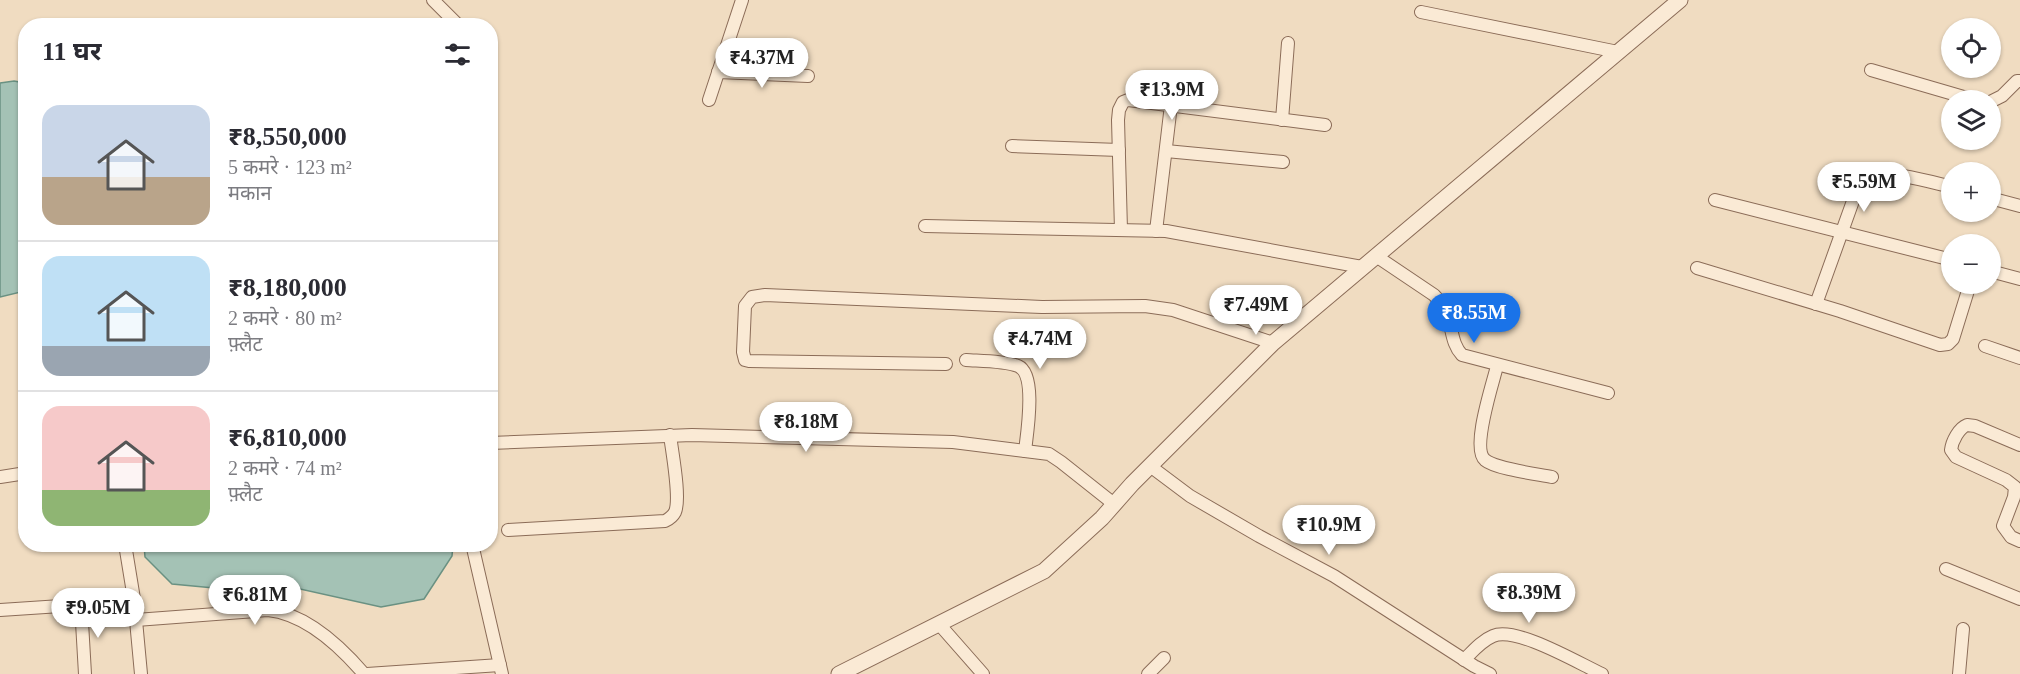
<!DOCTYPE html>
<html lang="hi">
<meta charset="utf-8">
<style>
:root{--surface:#fff;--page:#f2f2f3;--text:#2b2b33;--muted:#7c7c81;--line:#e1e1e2;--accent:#1a73e8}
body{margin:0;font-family:"Times New Roman","Noto Sans Devanagari",serif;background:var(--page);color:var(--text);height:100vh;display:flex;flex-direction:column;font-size:22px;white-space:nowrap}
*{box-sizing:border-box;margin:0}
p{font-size:20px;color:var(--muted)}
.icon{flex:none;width:33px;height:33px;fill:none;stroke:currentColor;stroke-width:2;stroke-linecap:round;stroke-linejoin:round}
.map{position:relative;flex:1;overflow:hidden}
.drawer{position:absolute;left:18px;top:18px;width:480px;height:534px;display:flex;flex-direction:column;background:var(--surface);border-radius:24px;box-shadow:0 2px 4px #0004}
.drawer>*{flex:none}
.buttons{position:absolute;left:1941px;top:18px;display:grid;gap:12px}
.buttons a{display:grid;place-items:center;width:60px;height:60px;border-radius:50%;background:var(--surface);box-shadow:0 2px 4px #0004;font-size:30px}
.price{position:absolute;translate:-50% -51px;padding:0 14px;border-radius:21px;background:#fff;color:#222;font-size:20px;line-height:39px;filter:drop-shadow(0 2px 3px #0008)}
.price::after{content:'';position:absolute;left:50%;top:36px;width:18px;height:14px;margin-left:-9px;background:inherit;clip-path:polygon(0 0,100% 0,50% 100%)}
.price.selected{background:var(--accent);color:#fff}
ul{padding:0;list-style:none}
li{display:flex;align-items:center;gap:18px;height:150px;padding:0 24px}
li+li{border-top:2px solid var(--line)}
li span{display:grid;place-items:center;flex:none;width:168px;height:120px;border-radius:18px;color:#555}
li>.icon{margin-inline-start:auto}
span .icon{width:72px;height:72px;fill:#fffc;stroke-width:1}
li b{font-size:26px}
h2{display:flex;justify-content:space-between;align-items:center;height:72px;padding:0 24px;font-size:26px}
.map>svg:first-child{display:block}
</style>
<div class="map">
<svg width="2020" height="674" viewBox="0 0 2020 674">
<rect width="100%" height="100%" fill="#f0dcc1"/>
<g fill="#a4c2b5" stroke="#6a9182" stroke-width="1.5">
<path d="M14,81L25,83V291L0,297V83Z"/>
<path d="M144,545V544L453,545L452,556L424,599L381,607L251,578L235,590L172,584L145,557Z"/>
</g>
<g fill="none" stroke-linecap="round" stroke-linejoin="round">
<g stroke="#8b6c58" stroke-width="14">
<g id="minor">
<path d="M433,0L459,26"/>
<path d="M1421,12L1618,52"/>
<path d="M1871,70L1974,100"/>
<path d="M718,72L808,76"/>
<path d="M709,100L742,0"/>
<path d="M1990,102L2002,96L2017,81H2020"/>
<path d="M1282,120L1288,43"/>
<path d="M1012,146L1119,150"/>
<path d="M1166,151L1283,162"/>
<path d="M1990,198L2020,206"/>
<path d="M1715,200L1952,260"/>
<path d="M925,226L1166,231L1362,267"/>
<path d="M1121,230L1118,120L1119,110L1123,102L1128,100L1325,125"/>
<path d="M1156,231L1171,105"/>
<path d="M1376,256L1434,295C1456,317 1447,339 1462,355L1608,393"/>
<path d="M1697,268L1840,311L1940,345L1948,344L1953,339L1970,284"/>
<path d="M1990,271L2020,279"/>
<path d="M1816,304L1858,187L1866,176C1891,170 1927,181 1952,187"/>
<path d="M1985,346L2020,358"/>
<path d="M966,360C981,361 1005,361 1018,366C1037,374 1027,433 1025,451"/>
<path d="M946,364L749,361L745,360L743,352L745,306L752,297L765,295L1042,307L1145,306L1173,310L1273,343"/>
<path d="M1497,366C1493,383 1471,448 1485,460C1496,469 1537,474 1552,477"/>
<path d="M490,443L692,435L953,442L1049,454L1061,462L1114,504"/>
<path d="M2020,445L1975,426L1967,425C1959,428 1952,441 1951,450L1956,457L2006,480L2015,487L2014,497L2003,526L2011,537L2020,541"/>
<path d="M1150,466L1190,496L1259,536L1334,576L1474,666L1490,674"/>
<path d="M0,477L26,473"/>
<path d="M508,530L665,521C669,519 673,516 675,512C681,498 672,452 670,435"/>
<path d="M125,544L134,599L141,674"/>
<path d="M472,544L502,674"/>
<path d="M1946,569L2020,599"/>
<path d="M81,605L85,674"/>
<path d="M0,610L91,604L134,599"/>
<path d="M136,620L268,610C306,614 340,646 364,674"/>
<path d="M939,624L983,674"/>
<path d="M1464,660C1473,651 1481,641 1493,636C1516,626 1578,663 1602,674"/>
<path d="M367,674L500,665"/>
<path d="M1148,674L1164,658"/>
<path d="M1959,674L1963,629"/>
</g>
</g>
<g stroke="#8b6c58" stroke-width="17">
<path id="tertiary" d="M839,674L1044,571L1102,518L1132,484L1273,343L1680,0"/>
</g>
<use href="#minor" stroke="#faead5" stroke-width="12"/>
<use href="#tertiary" stroke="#faead5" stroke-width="15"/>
</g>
</svg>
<div class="buttons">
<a><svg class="icon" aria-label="locate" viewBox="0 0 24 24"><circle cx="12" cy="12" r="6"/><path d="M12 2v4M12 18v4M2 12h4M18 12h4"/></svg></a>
<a><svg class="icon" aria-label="layers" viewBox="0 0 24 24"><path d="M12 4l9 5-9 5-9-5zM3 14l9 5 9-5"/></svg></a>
<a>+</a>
<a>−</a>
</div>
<b class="price" style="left:762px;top:89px">₹4.37M</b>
<b class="price" style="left:1172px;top:121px">₹13.9M</b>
<b class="price" style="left:1864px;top:213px">₹5.59M</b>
<b class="price" style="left:1256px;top:336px">₹7.49M</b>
<b class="price selected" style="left:1474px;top:344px">₹8.55M</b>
<b class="price" style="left:1040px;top:370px">₹4.74M</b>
<b class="price" style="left:806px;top:453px">₹8.18M</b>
<b class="price" style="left:1329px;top:556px">₹10.9M</b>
<b class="price" style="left:1529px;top:624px">₹8.39M</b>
<b class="price" style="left:255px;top:626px">₹6.81M</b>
<b class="price" style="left:98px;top:639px">₹9.05M</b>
<section class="drawer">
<h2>11 घर<svg class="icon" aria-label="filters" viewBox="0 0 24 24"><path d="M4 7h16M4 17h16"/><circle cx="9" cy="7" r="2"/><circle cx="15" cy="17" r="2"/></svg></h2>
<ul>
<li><span style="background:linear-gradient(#c9d6e8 60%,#b9a48a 0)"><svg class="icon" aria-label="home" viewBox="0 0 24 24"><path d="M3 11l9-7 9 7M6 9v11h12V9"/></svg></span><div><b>₹8,550,000</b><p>5 कमरे · 123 m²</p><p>मकान</p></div></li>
<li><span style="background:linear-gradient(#bfe0f5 75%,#9aa5b1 0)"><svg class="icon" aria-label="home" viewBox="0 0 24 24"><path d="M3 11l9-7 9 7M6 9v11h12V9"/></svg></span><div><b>₹8,180,000</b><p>2 कमरे · 80 m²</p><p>फ़्लैट</p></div></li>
<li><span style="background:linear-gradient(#f6c9c9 70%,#8fb573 0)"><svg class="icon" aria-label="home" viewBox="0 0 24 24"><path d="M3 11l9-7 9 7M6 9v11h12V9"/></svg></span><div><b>₹6,810,000</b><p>2 कमरे · 74 m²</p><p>फ़्लैट</p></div></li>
</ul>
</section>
</div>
